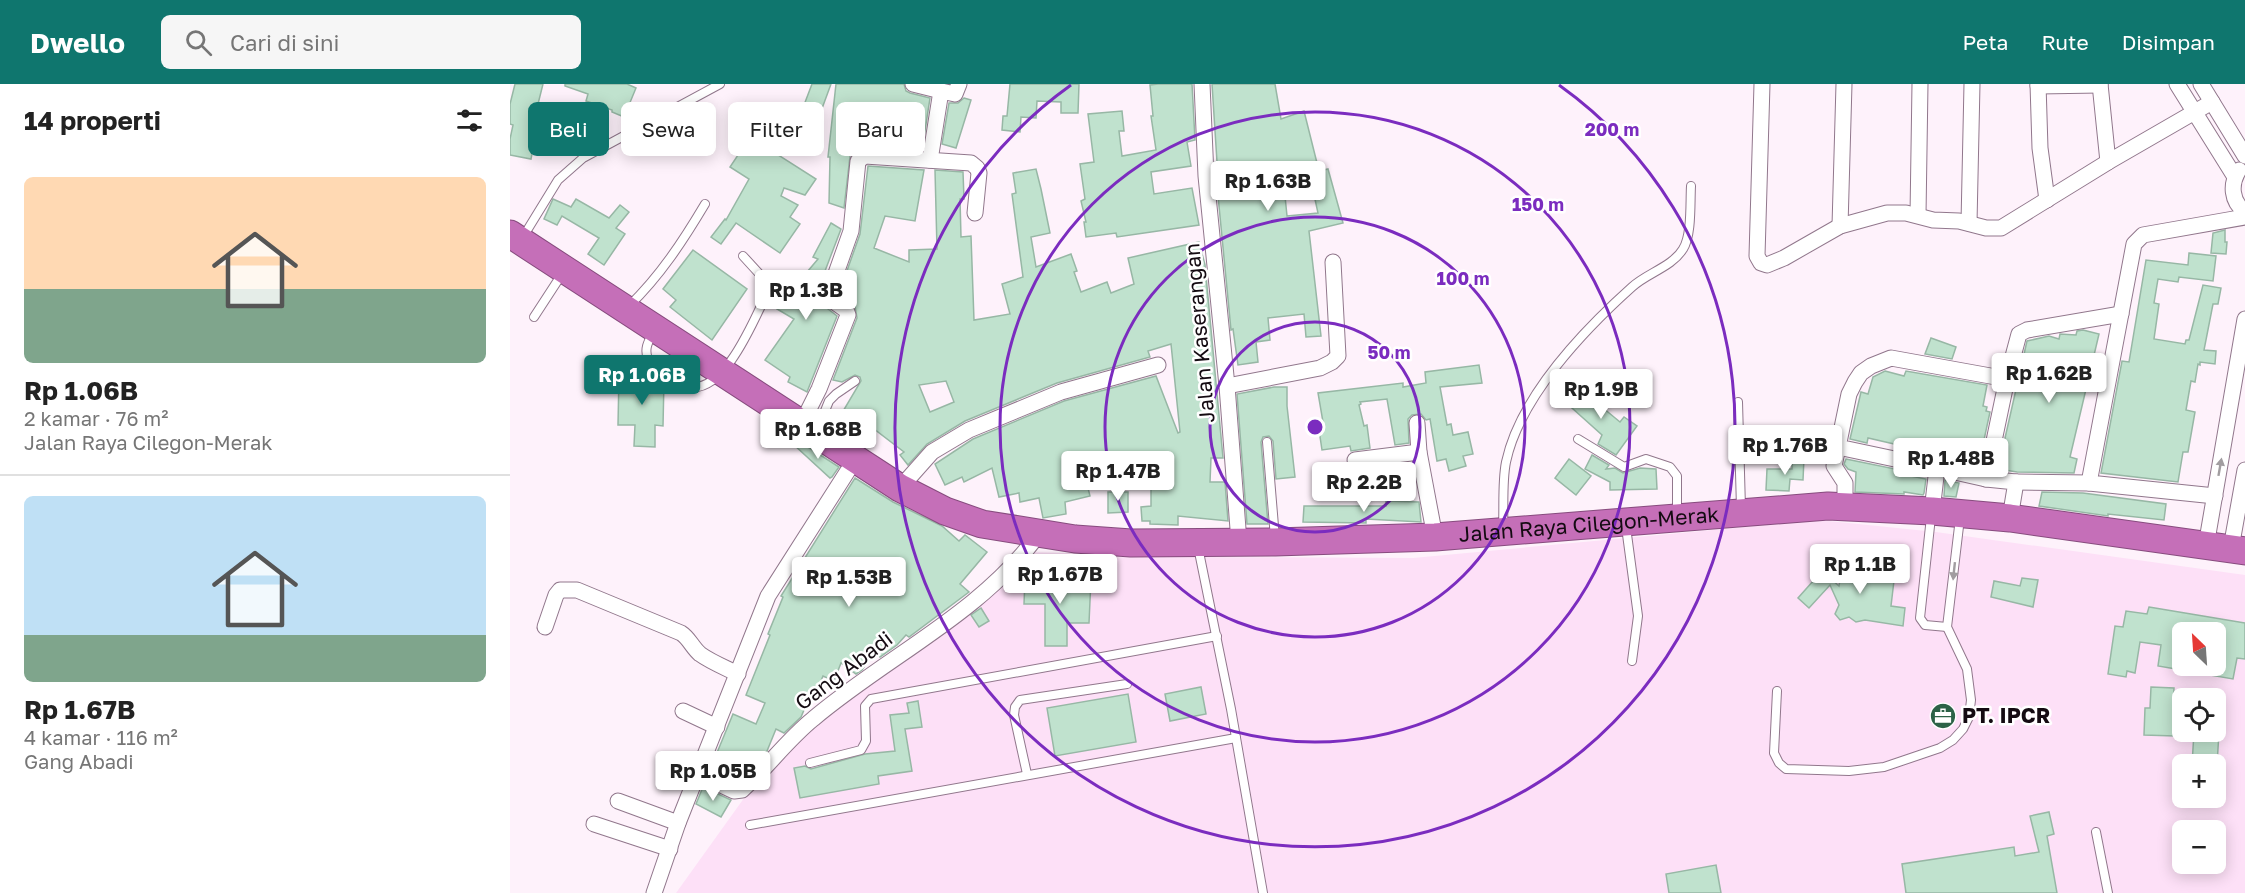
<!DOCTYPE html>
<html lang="id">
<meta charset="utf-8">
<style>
:root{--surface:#fff;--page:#f6f6f6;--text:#222;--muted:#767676;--line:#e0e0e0;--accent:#0f766e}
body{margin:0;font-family:"Golos Text",sans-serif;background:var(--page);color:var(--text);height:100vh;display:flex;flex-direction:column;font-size:22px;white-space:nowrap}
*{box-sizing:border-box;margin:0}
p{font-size:20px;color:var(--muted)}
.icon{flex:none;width:33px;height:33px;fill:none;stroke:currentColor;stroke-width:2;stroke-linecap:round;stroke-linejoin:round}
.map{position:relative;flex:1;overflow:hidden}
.side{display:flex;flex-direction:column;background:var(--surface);width:510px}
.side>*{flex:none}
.guide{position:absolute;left:18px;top:18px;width:570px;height:54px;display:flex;gap:12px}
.needle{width:39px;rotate:335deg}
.buttons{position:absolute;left:1662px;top:538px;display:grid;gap:12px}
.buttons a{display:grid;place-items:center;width:54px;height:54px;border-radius:9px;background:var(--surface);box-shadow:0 3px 15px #0003;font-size:30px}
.price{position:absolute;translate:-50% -51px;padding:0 14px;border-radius:6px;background:#fff;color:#222;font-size:20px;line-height:39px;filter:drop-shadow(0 2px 3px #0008)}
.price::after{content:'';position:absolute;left:50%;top:36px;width:18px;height:14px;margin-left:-9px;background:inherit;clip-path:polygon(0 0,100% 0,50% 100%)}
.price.current{background:var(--accent);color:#fff}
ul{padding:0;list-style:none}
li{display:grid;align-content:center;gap:12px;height:318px;padding:0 24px}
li+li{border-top:2px solid var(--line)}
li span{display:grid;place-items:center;height:186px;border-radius:9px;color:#555}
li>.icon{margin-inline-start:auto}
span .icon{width:108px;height:108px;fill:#fffc;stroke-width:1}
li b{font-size:26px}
h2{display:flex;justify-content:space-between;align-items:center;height:72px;padding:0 24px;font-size:26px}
.chip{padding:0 21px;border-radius:9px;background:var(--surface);box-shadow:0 3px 15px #0003;font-size:21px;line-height:54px}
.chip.current{background:var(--accent);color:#fff}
header{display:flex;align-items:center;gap:36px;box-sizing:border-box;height:84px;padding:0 30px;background:var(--accent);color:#fff}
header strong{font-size:28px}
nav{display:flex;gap:33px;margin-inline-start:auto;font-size:21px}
.search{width:420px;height:54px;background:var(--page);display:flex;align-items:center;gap:15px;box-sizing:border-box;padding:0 21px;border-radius:9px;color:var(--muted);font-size:22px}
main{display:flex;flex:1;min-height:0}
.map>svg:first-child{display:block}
</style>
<header>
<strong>Dwello</strong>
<div class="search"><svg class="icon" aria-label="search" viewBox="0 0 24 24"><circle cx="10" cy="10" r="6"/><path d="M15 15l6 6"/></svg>Cari di sini</div>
<nav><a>Peta</a><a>Rute</a><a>Disimpan</a></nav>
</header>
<main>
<section class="side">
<h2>14 properti<svg class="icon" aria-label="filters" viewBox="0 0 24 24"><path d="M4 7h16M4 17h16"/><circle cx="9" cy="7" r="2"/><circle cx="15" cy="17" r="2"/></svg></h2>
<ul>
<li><span style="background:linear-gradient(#ffd9b3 60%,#7fa58c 0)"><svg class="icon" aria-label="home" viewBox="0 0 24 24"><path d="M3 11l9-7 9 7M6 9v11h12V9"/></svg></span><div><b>Rp 1.06B</b><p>2 kamar · 76 m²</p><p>Jalan Raya Cilegon-Merak</p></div></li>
<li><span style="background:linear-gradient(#bfe0f5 75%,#7fa58c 0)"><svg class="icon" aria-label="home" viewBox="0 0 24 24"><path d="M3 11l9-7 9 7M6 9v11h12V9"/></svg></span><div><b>Rp 1.67B</b><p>4 kamar · 116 m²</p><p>Gang Abadi</p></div></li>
</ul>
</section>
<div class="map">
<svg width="1735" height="809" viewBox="0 0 1735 809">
<rect width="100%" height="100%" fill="#fef2fb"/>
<path fill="#fde0f7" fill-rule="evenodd" d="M1309,436L1426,448L1735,491V809H166L257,682L334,615L468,525L522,468L686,473L903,474ZM1672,549H1706V582H1672ZM1672,615H1706V648H1672ZM1672,681H1706V714H1672ZM1672,747H1706V780H1672Z"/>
<g fill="#c0e2ce" stroke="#97b7a5" stroke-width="1.5" fill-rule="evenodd">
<path d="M5,0H33L21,48L26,49L21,75L0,71V55L3,41L0,40V20Z"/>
<path d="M55,0H117L126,4L114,33L102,28V26L76,17L78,10L55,2Z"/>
<path d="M302,0H321L303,49L286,42Z"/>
<path d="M326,0H394L396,7L400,9L420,14L412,66L356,62L349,64L340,72L334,124L319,119L320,73H318Z"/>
<path d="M500,0H569L568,29H551V18L527,17L526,34L511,33L510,48L492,46L493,32H497Z"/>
<path d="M648,0H682L685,56L677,58L681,82L641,88L644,110L682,104L689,141L607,153L606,149L576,153L574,138H576L571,117L575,115L570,80L584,78L578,30L612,27L614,47H609L612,72L646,66L641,32H643L640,1Z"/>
<path d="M702,0H765L771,35L794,27L809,87L818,85L833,139L799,147L811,252L796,253L794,230L758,234L760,256L746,258L748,278L728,281L723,245L721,246L706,91L705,78H707ZM803,106L808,129L777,132L775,112Z"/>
<path d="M454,14L461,16L446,64L432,60L439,19H448Z"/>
<path d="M240,53L306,95L295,111L274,104L271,112L288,121L280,133L290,140L270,169L226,139L211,160L201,153L215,135L216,136L239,95L220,83Z"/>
<path d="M358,82L414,86L405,137L375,132L364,164L399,178V166L427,165L425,86L453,88L454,115H450L451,153L461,152L464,236L500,230L492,200L513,193L502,110L506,109L503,89L526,85L531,105L540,149L521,153L526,183L561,170L567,187L564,188L571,208L597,198L601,209L624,200L618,174L689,158L695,181L713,374H701L700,398H715L718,437L668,432V441L640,440V437H632L631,423L641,422V397L613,398L612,372L603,374L601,370L572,380L580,412L555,418L556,430L533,434L529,414L510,418L509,409L489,413L482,384L454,398L452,393L435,401L425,380L463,355L554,317L646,292L668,349L670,348L661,260L638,267L640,273L547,299L455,337L417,360L398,381L390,371L394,368L360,342L357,349L329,334L351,297L350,293L345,291L332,298L323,296L347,234L345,222L327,208L333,198L350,150ZM436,297L444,318L420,328L409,301Z"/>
<path d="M43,115L61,123L66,115L99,134L110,121L119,128L106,144L115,150L94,181L78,170L89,154L52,132L47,141L34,135Z"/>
<path d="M321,139L331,145L307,208L313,221L327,232L297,308L278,298L280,293L255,276L284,235L267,225L288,192L292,194L308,175L303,173Z"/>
<path d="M1715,146V158H1717L1716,170L1701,169L1703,149Z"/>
<path d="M183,166L237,205L202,256L160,223L166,216L153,205Z"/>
<path d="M1679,169L1706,172L1703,197L1669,193L1668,198L1648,195L1644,219L1649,220L1644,255L1675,260L1676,256H1679L1693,201L1711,204L1708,220H1703L1694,266L1706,267L1705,280L1690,278V281L1688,280L1685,298L1681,297L1676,326L1685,328L1678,368H1673L1668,398L1591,389L1612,277L1619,278L1636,176L1678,181Z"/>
<path d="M1573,246L1589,250L1560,373L1567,375L1564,389L1507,388L1488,385L1517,257L1539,252L1549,255L1550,250L1566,251L1567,247Z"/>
<path d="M1421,254L1446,263L1442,275L1415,270Z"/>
<path d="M969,281L972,299L930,303L937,341L941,340L943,351L958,348L963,370L953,372L956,382L939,387L936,375L927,377L920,335L916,336L911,330L902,331L898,335L899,359L885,361L877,315L850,318L851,320L849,321L854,342L857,341L860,364L841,367L840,362L812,366L808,339L813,338L808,309L893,299V303L916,299L915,288Z"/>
<path d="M1375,287L1394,292L1396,287L1477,301L1473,322L1477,323L1476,327L1480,328L1469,379L1423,371L1419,370V368L1358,354L1357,359L1340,355L1351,308L1358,310L1363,293Z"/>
<path d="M109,291H148L154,296L153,342L145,341V363L124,362L125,341H108Z"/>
<path d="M1069,299L1088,318L1087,319L1110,338L1114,333L1127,342L1106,371L1088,360L1092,351L1053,316Z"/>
<path d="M764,303H777V322L785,393L766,395L763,357L759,352L753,353L751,358L758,440H737L727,310Z"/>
<path d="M287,356L329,383L322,393L320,394L283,360Z"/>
<path d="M1082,371L1099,381L1096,385L1105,384L1113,389L1130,384L1146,385L1147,405L1100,406V398L1075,385Z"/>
<path d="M1282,374H1294L1293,396L1280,395L1279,407L1256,406L1257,385H1282Z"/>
<path d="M1059,375L1081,392L1066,411L1045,394Z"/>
<path d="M1336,375L1390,386V390L1416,395L1414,409L1413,411L1394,408V410L1345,408L1346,388L1338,385L1334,380Z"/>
<path d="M901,379L904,393L846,403L844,385Z"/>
<path d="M345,394L383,418L432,442L449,457L455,451L477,468L450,500L459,508L399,553L396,551L387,561L370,573L364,568L352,586L346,590L331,579L324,597L313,592L304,614L300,612L291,633L274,649L266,645L257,667L238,687L204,676L223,630L246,640L255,619L236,611L260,551L258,550L273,513L271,512Z"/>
<path d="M1435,396L1449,399L1446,413L1434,412Z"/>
<path d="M598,408H618V428L598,429Z"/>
<path d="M1532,408L1573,409L1656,420L1654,436L1598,430V432L1529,422Z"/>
<path d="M876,417L909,418L911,438L856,435V439L793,438L794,422H876Z"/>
<path d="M1336,480L1385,488L1381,522L1395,524L1393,542L1355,536L1346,538L1339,533L1330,536L1325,530L1329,521L1320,501L1299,524L1288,514L1312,487L1329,502L1331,490L1335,491Z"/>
<path d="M1512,494L1528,496L1523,523L1481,513L1484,497L1510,502Z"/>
<path d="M515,495H581L579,539H557V562H535V520H514Z"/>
<path d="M1639,523L1735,539V575L1727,574L1723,595L1682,588L1683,582H1706V549H1672V586L1648,582L1651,561L1630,558L1625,589L1617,587L1616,593L1598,590L1605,542L1613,543L1616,527L1637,530Z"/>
<path d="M471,524L479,537L469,543L461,531Z"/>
<path d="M691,603L696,630L660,637L655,610Z"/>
<path d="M1641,603L1664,604L1663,625H1666L1665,652L1634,651L1635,624H1640Z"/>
<path d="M618,610L626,658L545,672L537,624Z"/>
<path d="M408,617L412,643L395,645L402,687L368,692L369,700L290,714L284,684L295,682L301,685L355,670L385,667L380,631L399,629L397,619Z"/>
<path d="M1684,648H1709L1707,681H1682Z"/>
<path d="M193,703L221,716L211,733L186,720Z"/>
<path d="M1539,728L1544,750L1537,752L1547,809H1396L1392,780L1504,763L1505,772L1529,768L1520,732Z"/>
<path d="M1206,781L1211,809H1159L1156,790Z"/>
</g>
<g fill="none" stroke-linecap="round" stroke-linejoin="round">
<g stroke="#91778c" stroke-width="10">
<g id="lane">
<path d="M13,153L48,96L73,74L210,0"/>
<path d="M119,222C150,192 173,157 195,120"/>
<path d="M24,233L52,190"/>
<path d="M143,249C138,258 134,265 138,275C150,284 163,297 176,302C214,314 245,233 258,207L254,195L233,172"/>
<path d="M1228,318L1231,424"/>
<path d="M308,344L319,317L326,310L345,297"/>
<path d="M1068,355L1114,383L1136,375L1160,383L1167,392V428"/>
<path d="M757,358L765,454"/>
<path d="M1421,433L1410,534L1415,541L1437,543"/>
<path d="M993,442C994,422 992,398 996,378C1010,313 1074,246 1122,203C1137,189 1162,183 1173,165C1182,151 1180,119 1181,102"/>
<path d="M1116,443L1128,532L1122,577"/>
<path d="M688,463L721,625L753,809"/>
<path d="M1267,607L1264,669L1269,679L1276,685L1339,687L1374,683L1430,664L1443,656L1453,645L1459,633L1461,616L1457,585L1437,543L1450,434"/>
<path d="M300,679L351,666L356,657L355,622L361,615L707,552"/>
<path d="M517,690L504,631L505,623L510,616L617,600"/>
<path d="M240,741L726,654"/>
<path d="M1586,748L1598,809"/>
</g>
</g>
<g stroke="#91778c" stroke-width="17">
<g id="street">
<path d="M403,0L431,7"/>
<path d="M692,0L696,92L717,302L729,458"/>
<path d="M1252,0L1247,172L1251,179L1257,181L1274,174L1330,142L1377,129H1396L1423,136L1449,137L1476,144H1491L1598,78L1702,18"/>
<path d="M1528,0L1530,64L1537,116"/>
<path d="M1590,0L1598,78"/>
<path d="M1667,0L1725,93"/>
<path d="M1691,0L1735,72"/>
<path d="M1528,2L1590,1"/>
<path d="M420,76L431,7L445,10L449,0"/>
<path d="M1729,86C1720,100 1721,117 1735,128"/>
<path d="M1408,131L1410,0"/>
<path d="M1459,139L1462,0"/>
<path d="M1330,142L1334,0"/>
<path d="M717,302L810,284L822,278L828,272L823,178"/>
<path d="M292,339L309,305L338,231L336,226L319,214L317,206L324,195L341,147L348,77L355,72L461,79L467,84L469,89L465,129"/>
<path d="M907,339L909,368L925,453"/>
<path d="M1328,363L1324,382L1335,399V422"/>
<path d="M845,376L909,368"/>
<path d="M1427,384L1476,395"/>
<path d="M1506,398L1579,399"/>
<path d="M390,404L422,368L459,346L551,308L648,281"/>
<path d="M1705,412L1579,399L1624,160L1633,151L1735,133"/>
<path d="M1422,427L1427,384L1328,363L1339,310L1345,298L1351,289L1361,282L1381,274L1497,295"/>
<path d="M1500,434L1506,398L1476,395L1497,295L1509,250L1517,246L1611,230"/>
<path d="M1696,462L1735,235"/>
<path d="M1721,464L1735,386"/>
<path d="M35,543L46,511L50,506H67L171,549C179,554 182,563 190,570C201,578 216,584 228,590"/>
<path d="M173,627L207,643"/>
<path d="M188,690L224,707L232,706C257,684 277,656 303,635C376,573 470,530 528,451"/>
<path d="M108,717L168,739"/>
<path d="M84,740L160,765"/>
<path d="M144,809L168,739L258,512L346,374"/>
</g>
</g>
<g stroke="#874c7e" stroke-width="29">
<g id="highway">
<path id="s1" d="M0,150L390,404L435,427L472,440L565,455L621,459L765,458L925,453L1318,422L1422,427L1500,434L1735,467"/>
</g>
</g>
<use href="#lane" stroke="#fff" stroke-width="8"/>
<use href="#street" stroke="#fff" stroke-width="15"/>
<use href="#highway" stroke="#c56fb8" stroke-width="27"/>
</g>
<defs><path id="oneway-solid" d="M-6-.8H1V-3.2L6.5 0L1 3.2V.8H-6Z" transform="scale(1.5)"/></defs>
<g fill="#a19da0">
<use href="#oneway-solid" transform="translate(1710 383) rotate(-80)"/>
<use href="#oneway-solid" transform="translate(1444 487) rotate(96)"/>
</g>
<g fill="none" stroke="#7b2cbf" stroke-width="3">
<circle cx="805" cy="343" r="105"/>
<circle cx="805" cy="343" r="210"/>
<circle cx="805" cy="343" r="315"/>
<path d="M1049 1A420 420 0 1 1 561 1"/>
</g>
<defs>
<g id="office-disc" transform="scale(1.35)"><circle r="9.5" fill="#2c6247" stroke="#fff"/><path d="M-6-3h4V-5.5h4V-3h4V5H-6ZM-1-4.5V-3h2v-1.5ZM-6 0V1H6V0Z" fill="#fff"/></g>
</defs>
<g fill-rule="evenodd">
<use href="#office-disc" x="1433" y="632"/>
</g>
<g text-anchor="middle" stroke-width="5" stroke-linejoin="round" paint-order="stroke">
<g font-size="21" fill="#140b12" stroke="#fff">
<text transform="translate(690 249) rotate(-95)" y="7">Jalan Kaserangan</text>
<text dy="7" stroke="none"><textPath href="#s1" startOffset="1164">Jalan Raya Cilegon-Merak</textPath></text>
<text transform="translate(334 587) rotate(-37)" y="7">Gang Abadi</text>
</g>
<g font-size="21" font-weight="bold" fill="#140b12" stroke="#fff" text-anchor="start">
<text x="1452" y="639">PT. IPCR</text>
</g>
</g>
<circle cx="805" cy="343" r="9" fill="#7b2cbf" stroke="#fff" stroke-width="3"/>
<g font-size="18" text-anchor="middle" font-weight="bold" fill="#7b2cbf" stroke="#fff" stroke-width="5" stroke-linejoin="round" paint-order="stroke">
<text x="1102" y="52">200 m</text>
<text x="1028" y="127">150 m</text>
<text x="953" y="201">100 m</text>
<text x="879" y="275">50 m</text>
</g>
</svg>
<div class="buttons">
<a><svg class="needle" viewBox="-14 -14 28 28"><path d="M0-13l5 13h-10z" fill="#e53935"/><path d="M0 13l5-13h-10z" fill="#767676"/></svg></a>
<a><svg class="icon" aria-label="locate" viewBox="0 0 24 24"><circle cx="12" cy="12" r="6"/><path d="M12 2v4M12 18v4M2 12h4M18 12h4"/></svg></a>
<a>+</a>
<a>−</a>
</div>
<b class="price" style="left:758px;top:128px">Rp 1.63B</b>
<b class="price" style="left:296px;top:237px">Rp 1.3B</b>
<b class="price" style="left:1539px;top:320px">Rp 1.62B</b>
<b class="price current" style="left:132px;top:322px">Rp 1.06B</b>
<b class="price" style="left:1091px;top:336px">Rp 1.9B</b>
<b class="price" style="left:308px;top:376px">Rp 1.68B</b>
<b class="price" style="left:1275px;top:392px">Rp 1.76B</b>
<b class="price" style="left:1441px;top:405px">Rp 1.48B</b>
<b class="price" style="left:608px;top:418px">Rp 1.47B</b>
<b class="price" style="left:854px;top:429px">Rp 2.2B</b>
<b class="price" style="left:1350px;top:511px">Rp 1.1B</b>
<b class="price" style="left:550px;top:521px">Rp 1.67B</b>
<b class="price" style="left:339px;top:524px">Rp 1.53B</b>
<b class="price" style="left:203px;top:718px">Rp 1.05B</b>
<div class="guide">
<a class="chip current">Beli</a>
<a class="chip">Sewa</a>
<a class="chip">Filter</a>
<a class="chip">Baru</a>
</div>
</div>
</main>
